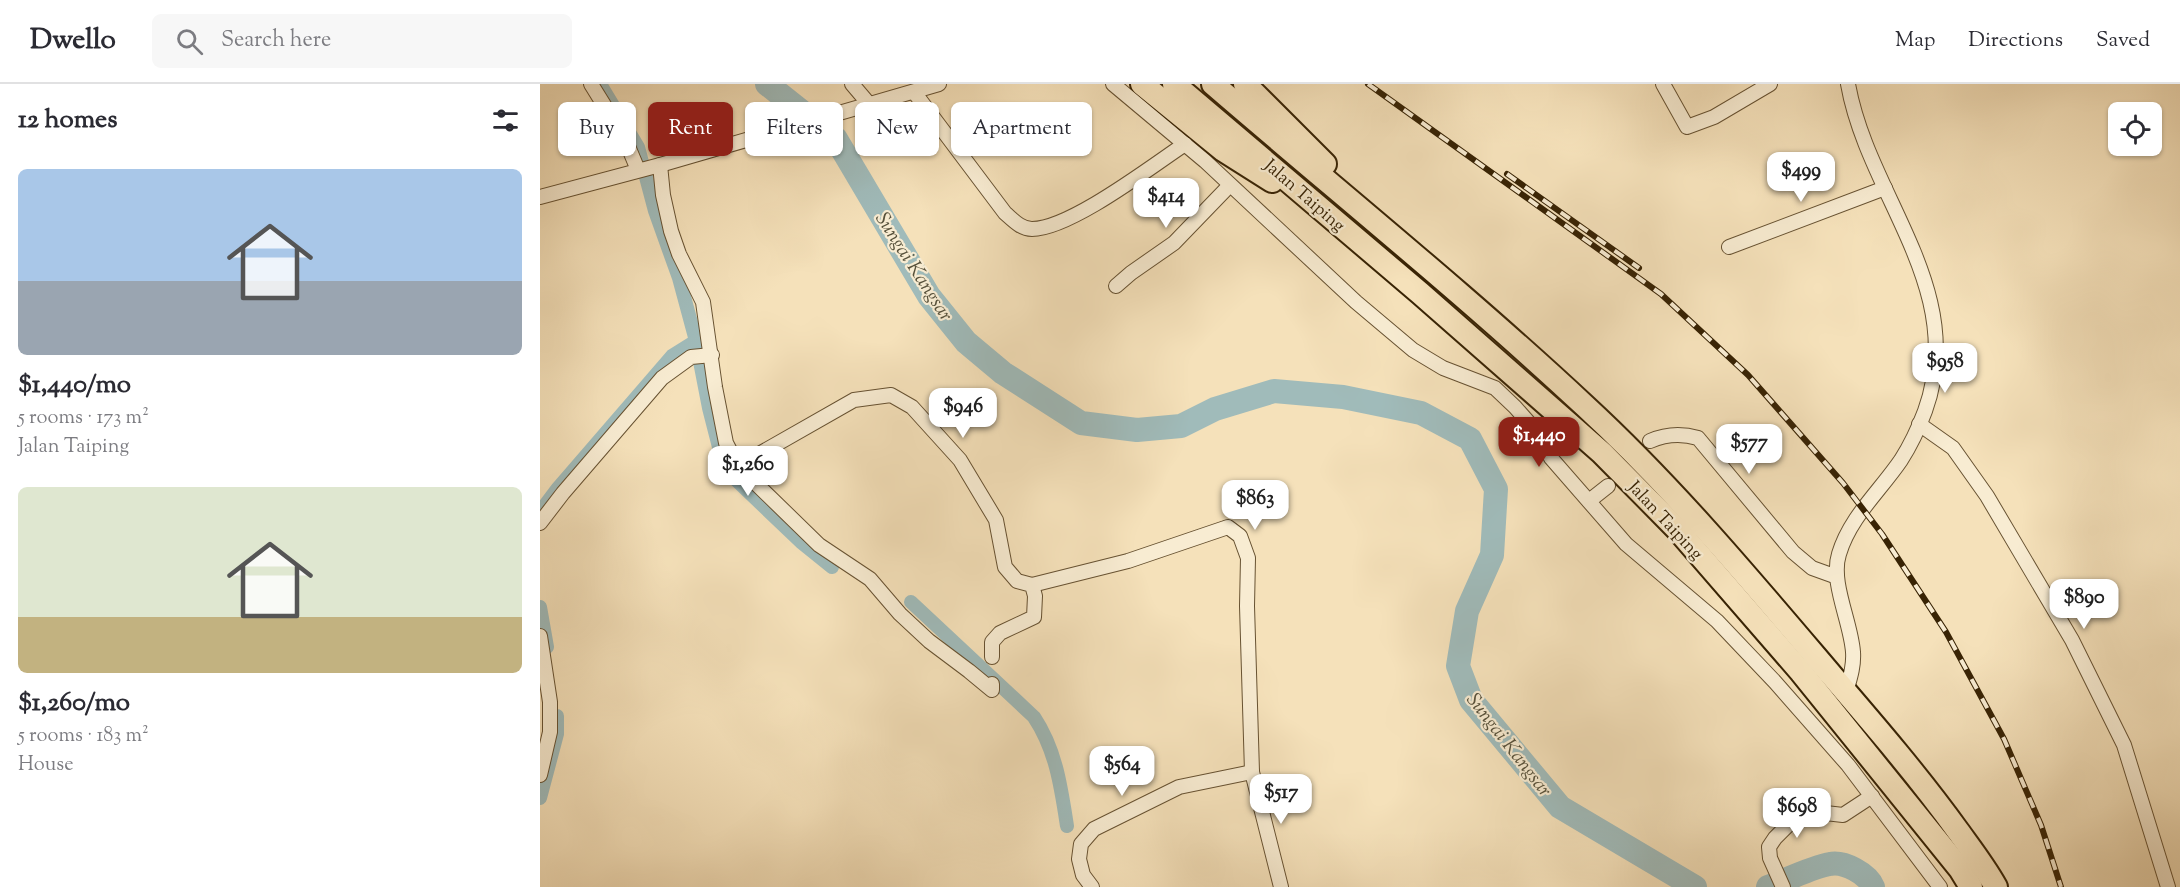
<!DOCTYPE html>
<meta charset="utf-8">
<style>
:root{--surface:#fff;--page:#f7f7f7;--text:#2b2b33;--muted:#7c7c81;--line:#e1e1e2;--accent:#8f2418}
body{margin:0;font-family:"Sorts Mill Goudy",serif;background:var(--page);color:var(--text);height:100vh;display:flex;flex-direction:column;font-size:22px;white-space:nowrap}
*{box-sizing:border-box;margin:0}
p{font-size:20px;color:var(--muted)}
.icon{flex:none;width:33px;height:33px;fill:none;stroke:currentColor;stroke-width:2;stroke-linecap:round;stroke-linejoin:round}
.map{position:relative;flex:1;overflow:hidden}
.side{display:flex;flex-direction:column;background:var(--surface);width:540px}
.side>*{flex:none}
.hud{position:absolute;left:18px;top:18px;width:570px;height:54px;display:flex;gap:12px}
.tools{position:absolute;left:1568px;top:18px;display:grid;gap:12px}
.tools a{display:grid;place-items:center;width:54px;height:54px;border-radius:9px;background:var(--surface);box-shadow:0 2px 4px #0004;font-size:30px}
.price{position:absolute;translate:-50% -51px;padding:0 14px;border-radius:12px;background:#fff;color:#222;font-size:20px;line-height:39px;filter:drop-shadow(0 2px 3px #0008)}
.price::after{content:'';position:absolute;left:50%;top:36px;width:18px;height:14px;margin-left:-9px;background:inherit;clip-path:polygon(0 0,100% 0,50% 100%)}
.price.active{background:var(--accent);color:#fff}
ul{padding:0;list-style:none}
li{display:grid;align-content:center;gap:12px;height:318px;padding:0 18px}
li span{display:grid;place-items:center;height:186px;border-radius:9px;color:#555}
li>.icon{margin-inline-start:auto}
span .icon{width:108px;height:108px;fill:#fffc;stroke-width:1}
li b{font-size:26px}
h2{display:flex;justify-content:space-between;align-items:center;height:72px;padding:0 18px;font-size:26px}
.pill{padding:0 21px;border-radius:9px;background:var(--surface);box-shadow:0 2px 4px #0004;font-size:21px;line-height:54px}
.pill.active{background:var(--accent);color:#fff}
header{display:flex;align-items:center;gap:36px;box-sizing:border-box;height:84px;padding:0 30px;background:var(--surface);border-bottom:2px solid var(--line)}
header strong{font-size:28px}
nav{display:flex;gap:33px;margin-inline-start:auto;font-size:21px}
.search{width:420px;height:54px;background:var(--page);display:flex;align-items:center;gap:15px;box-sizing:border-box;padding:0 21px;border-radius:9px;color:var(--muted);font-size:22px}
main{display:flex;flex:1;min-height:0}
.map>svg:first-child{display:block}
</style>
<header>
<strong>Dwello</strong>
<div class="search"><svg class="icon" aria-label="search" viewBox="0 0 24 24"><circle cx="10" cy="10" r="6"/><path d="M15 15l6 6"/></svg>Search here</div>
<nav><a>Map</a><a>Directions</a><a>Saved</a></nav>
</header>
<main>
<section class="side">
<h2>12 homes<svg class="icon" aria-label="filters" viewBox="0 0 24 24"><path d="M4 7h16M4 17h16"/><circle cx="9" cy="7" r="2"/><circle cx="15" cy="17" r="2"/></svg></h2>
<ul>
<li><span style="background:linear-gradient(#a9c7e8 60%,#9aa5b1 0)"><svg class="icon" aria-label="home" viewBox="0 0 24 24"><path d="M3 11l9-7 9 7M6 9v11h12V9"/></svg></span><div><b>$1,440/mo</b><p>5 rooms · 173 m²</p><p>Jalan Taiping</p></div></li>
<li><span style="background:linear-gradient(#dfe7d0 70%,#c2b280 0)"><svg class="icon" aria-label="home" viewBox="0 0 24 24"><path d="M3 11l9-7 9 7M6 9v11h12V9"/></svg></span><div><b>$1,260/mo</b><p>5 rooms · 183 m²</p><p>House</p></div></li>
</ul>
</section>
<div class="map">
<svg width="1640" height="803" viewBox="0 0 1640 803">
<rect width="100%" height="100%" fill="#f5e1ba"/>
<filter id="stains"><feTurbulence type="fractalNoise" baseFrequency=".00333" numOctaves="4"/><feColorMatrix values="0 0 0 0 .2 0 0 0 0 .09 0 0 0 0 .02 0 0 0 .5 -.17"/></filter>
<radialGradient id="worn" r=".72"><stop offset=".6" stop-color="#630" stop-opacity="0"/><stop offset="1" stop-color="#630" stop-opacity=".3"/></radialGradient>
<g fill="none" stroke-linecap="round" stroke-linejoin="round">
<g stroke="#a0bbba" stroke-width="14">
<path d="M60,0L98,63L115,127L139,194L156,257L169,324L180,367L192,392L261,458L292,483"/>
<path d="M0,428L18,404L132,272L156,257"/>
<path d="M371,518L494,633C516,666 521,703 527,742"/>
<path d="M0,523L7,563"/>
<path d="M0,714L17,650V632"/>
</g>
<g stroke="#a0bbba" stroke-width="24">
<path d="M227,0L296,55L389,212L426,258L463,289L541,339L597,346L641,342L675,325L734,307L803,313L881,329L930,355L956,405L952,471L927,527L918,582L931,616L1020,723L1155,803"/>
<path d="M1228,803C1246,796 1272,783 1290,780C1304,777 1328,790 1333,803"/>
</g>
<g stroke="#675232" stroke-width="16">
<g id="minor">
<path d="M51,0L85,55L98,86"/>
<path d="M312,0L329,20"/>
<path d="M573,0L665,77L816,218L873,266L903,284L955,304L975,323L997,348L1011,374L1086,460L1177,537L1235,598L1308,681L1400,803"/>
<path d="M1123,0L1147,43L1174,33L1230,0"/>
<path d="M374,8L465,129C473,136 481,145 492,145C530,145 612,82 645,60"/>
<path d="M120,81L123,111L131,147L139,170L163,218L175,303L186,359L198,382L279,461L330,495L360,530L389,557L429,587L452,606V600"/>
<path d="M0,113L120,81L399,0"/>
<path d="M1189,163L1345,104"/>
<path d="M576,202L591,189L634,159L690,101"/>
<path d="M1379,340L1413,364L1447,412L1532,556L1584,661L1628,803"/>
<path d="M1110,357C1126,350 1141,349 1158,354L1253,468L1272,484L1297,493"/>
<path d="M198,382L314,316L351,311L372,323L420,376L456,436L465,483L477,497L492,501L495,512L494,533L460,549L452,558V573"/>
<path d="M1049,417L1068,402"/>
<path d="M0,439L23,409L122,294L151,273L172,271"/>
<path d="M492,501L588,477L688,443L700,452L708,474L707,522L712,688L741,803"/>
<path d="M0,552L10,618V648L0,691"/>
<path d="M1306,608C1310,594 1314,582 1313,568C1311,538 1290,498 1299,470C1310,433 1340,407 1361,376C1370,362 1379,343 1385,327C1429,205 1328,113 1308,0"/>
<path d="M552,803L543,791L539,775L541,760L554,745L639,703L712,688"/>
<path d="M1243,803L1230,774L1229,763L1235,754L1254,735L1268,727L1303,731L1332,712"/>
</g>
</g>
<g stroke="#382304" stroke-width="26">
<g id="trunk">
<path d="M602,0L683,66L732,97"/>
<path d="M634,0L880,209L1062,369L1137,445L1261,588L1420,785L1431,803"/>
<path d="M673,0C797,107 925,210 1045,322C1135,405 1214,500 1293,593C1336,643 1379,693 1418,747C1431,765 1445,783 1456,803"/>
<path d="M705,0L785,80"/>
</g>
</g>
<use href="#minor" stroke="#f8ecd2" stroke-width="14"/>
<use href="#trunk" stroke="#f5e1ba" stroke-width="22"/>
<g stroke="#382304" stroke-width="6">
<g id="rail">
<path d="M828,0L1121,210L1208,291L1303,399L1342,450L1406,548L1464,655L1501,741L1521,803"/>
<path d="M967,90L1099,184"/>
</g>
</g>
<use href="#rail" stroke="#f8ecd2" stroke-width="4" stroke-dasharray="11" stroke-linecap="butt"/>
</g>
<g text-anchor="middle" stroke-width="4.5" stroke-linejoin="round" paint-order="stroke">
<g font-size="18" fill="#382304" stroke="#f8ecd2">
<text transform="translate(765 111) rotate(41)" y="6">Jalan Taiping</text>
<text transform="translate(1126 436) rotate(47)" y="6">Jalan Taiping</text>
</g>
<g font-size="20" font-style="italic" fill="#57513b" stroke="#f8ecd2">
<text transform="translate(375 182) rotate(57)" y="7">Sungai Kangsar</text>
<text transform="translate(970 660) rotate(52)" y="7">Sungai Kangsar</text>
</g>
</g>
<rect width="100%" height="100%" filter="url(#stains)"/>
<rect width="100%" height="100%" fill="url(#worn)"/>
</svg>
<div class="tools">
<a><svg class="icon" aria-label="locate" viewBox="0 0 24 24"><circle cx="12" cy="12" r="6"/><path d="M12 2v4M12 18v4M2 12h4M18 12h4"/></svg></a>
</div>
<b class="price" style="left:1261px;top:119px">$499</b>
<b class="price" style="left:626px;top:145px">$414</b>
<b class="price" style="left:1405px;top:310px">$958</b>
<b class="price" style="left:423px;top:355px">$946</b>
<b class="price active" style="left:999px;top:384px">$1,440</b>
<b class="price" style="left:1209px;top:391px">$577</b>
<b class="price" style="left:208px;top:413px">$1,260</b>
<b class="price" style="left:715px;top:447px">$863</b>
<b class="price" style="left:1544px;top:546px">$890</b>
<b class="price" style="left:582px;top:713px">$564</b>
<b class="price" style="left:741px;top:741px">$517</b>
<b class="price" style="left:1257px;top:755px">$698</b>
<div class="hud">
<a class="pill">Buy</a>
<a class="pill active">Rent</a>
<a class="pill">Filters</a>
<a class="pill">New</a>
<a class="pill">Apartment</a>
</div>
</div>
</main>
